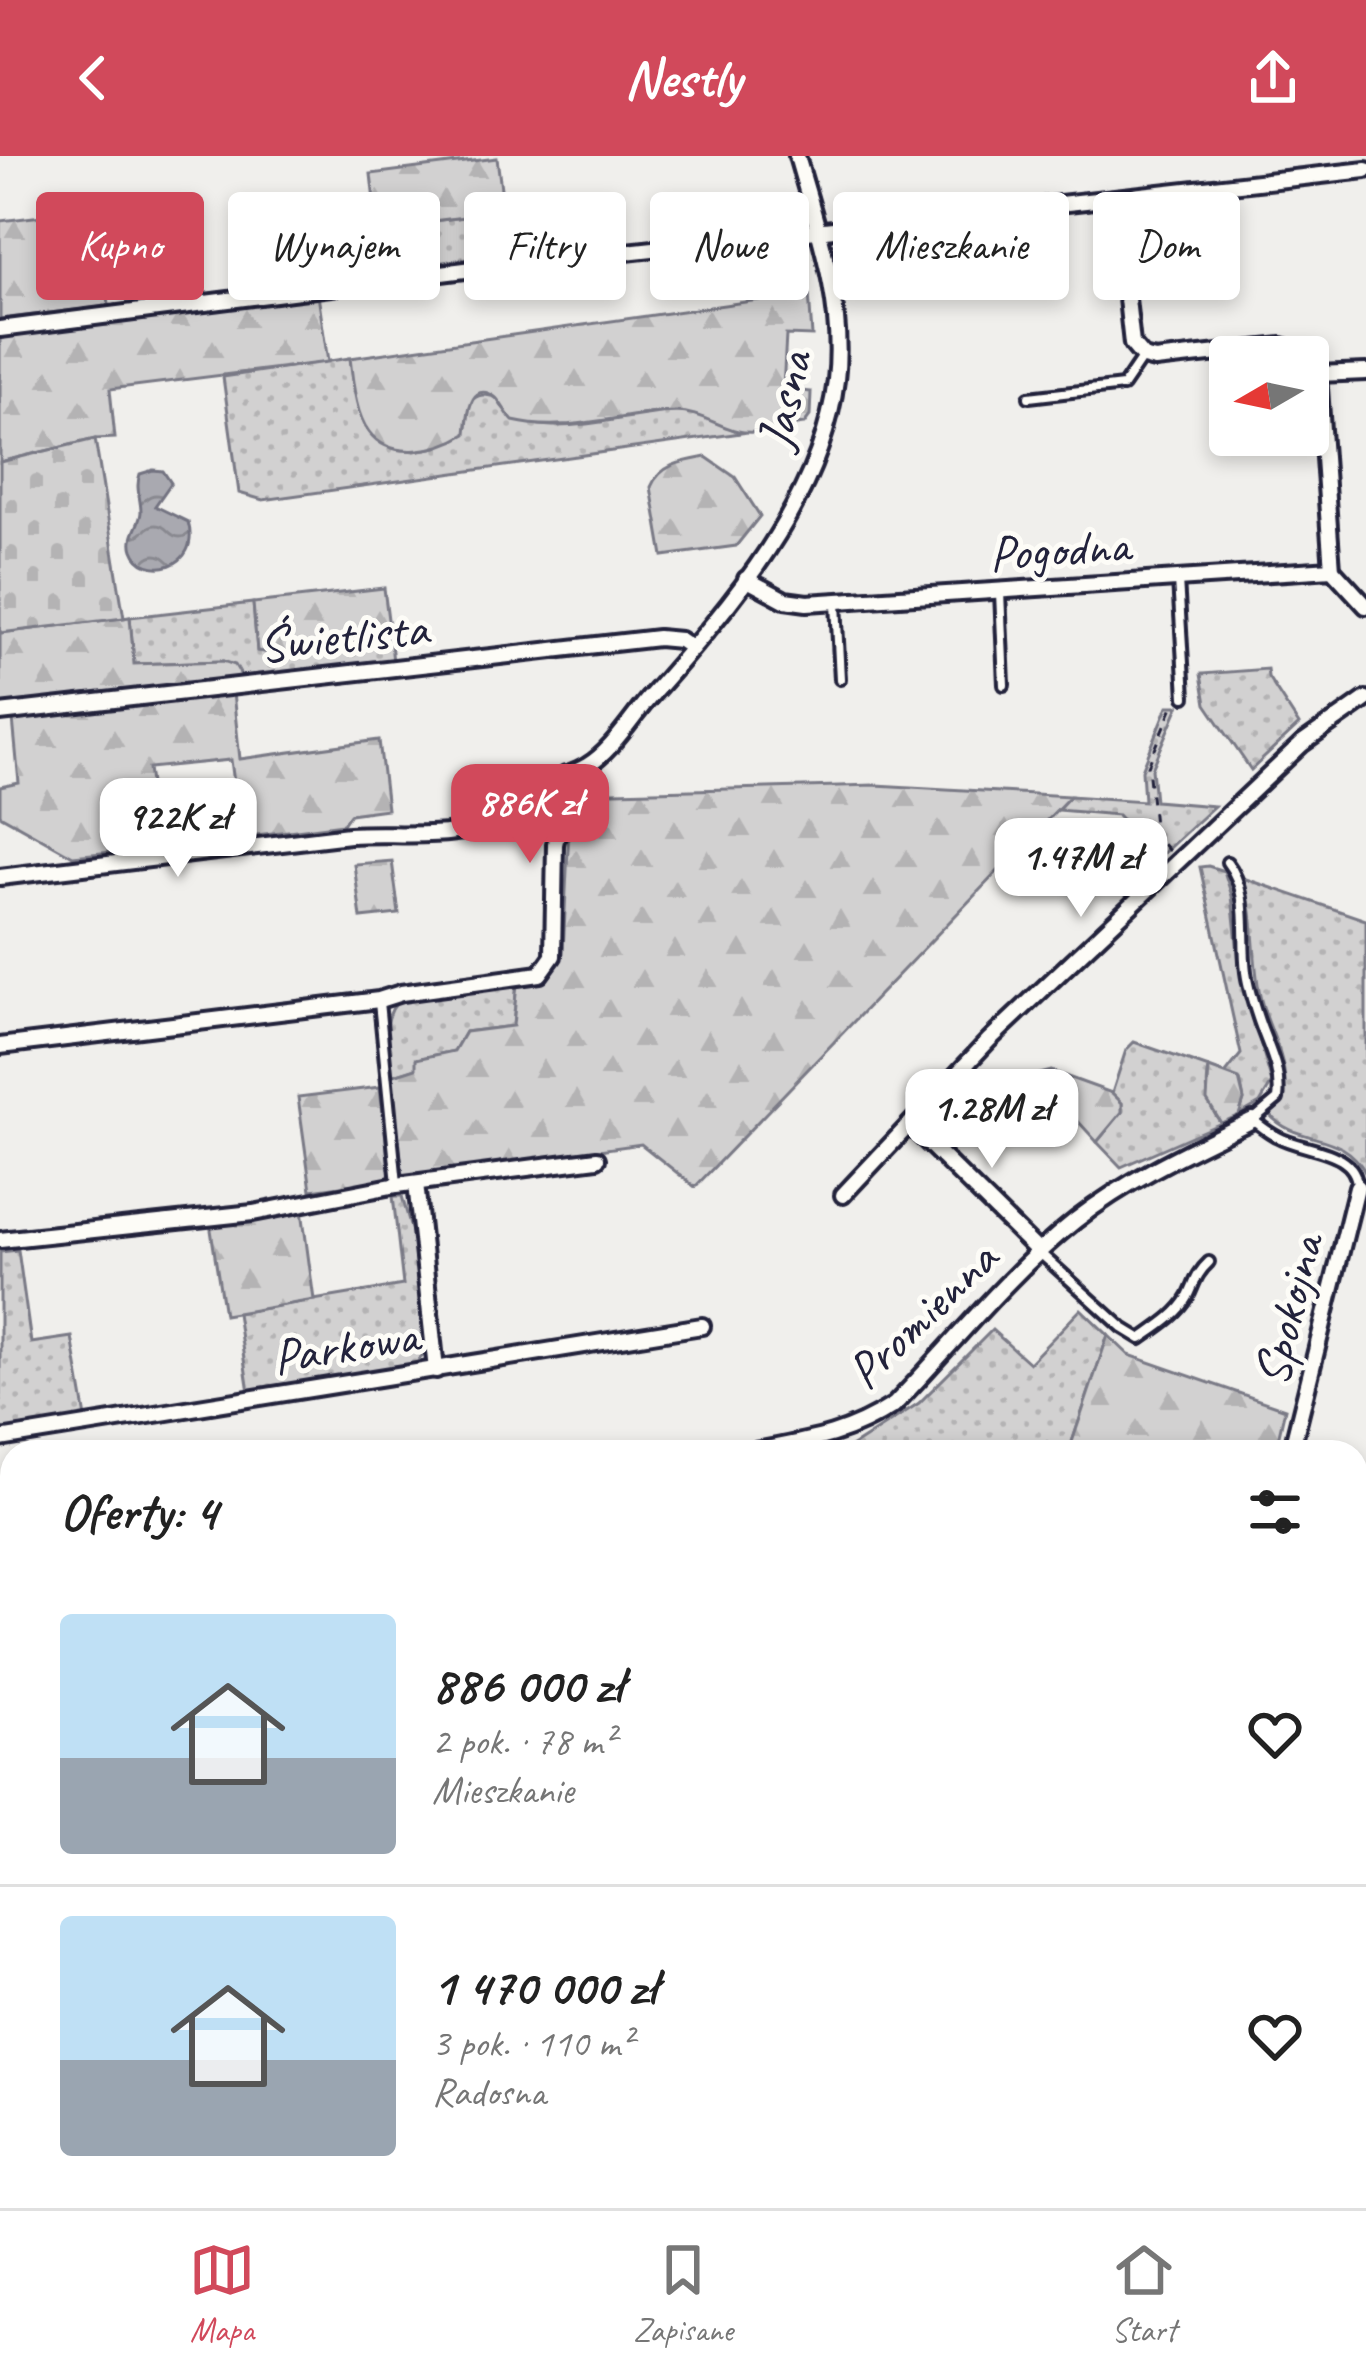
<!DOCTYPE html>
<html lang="pl">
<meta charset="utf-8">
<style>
:root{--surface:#fff;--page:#f6f6f6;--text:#222;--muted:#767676;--line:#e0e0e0;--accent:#d1495b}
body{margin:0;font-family:Caveat,sans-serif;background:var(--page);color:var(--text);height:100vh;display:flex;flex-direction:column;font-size:45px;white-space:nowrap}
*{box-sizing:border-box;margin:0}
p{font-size:39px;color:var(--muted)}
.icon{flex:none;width:66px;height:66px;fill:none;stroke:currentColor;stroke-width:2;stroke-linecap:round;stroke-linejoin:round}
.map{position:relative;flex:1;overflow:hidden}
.details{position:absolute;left:0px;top:1284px;width:1368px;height:768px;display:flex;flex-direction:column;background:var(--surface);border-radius:36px 36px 0 0;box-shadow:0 6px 18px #0003}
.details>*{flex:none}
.hud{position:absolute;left:36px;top:36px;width:1296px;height:108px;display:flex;gap:24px}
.needle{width:78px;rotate:261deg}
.tools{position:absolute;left:1209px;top:180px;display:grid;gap:24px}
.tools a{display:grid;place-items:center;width:120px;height:120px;border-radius:12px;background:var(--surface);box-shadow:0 6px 18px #0003;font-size:60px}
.price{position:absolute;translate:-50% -102px;padding:0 27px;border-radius:24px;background:#fff;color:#222;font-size:39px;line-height:78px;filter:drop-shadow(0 3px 6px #0008)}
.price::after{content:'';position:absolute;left:50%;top:72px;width:36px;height:27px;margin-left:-18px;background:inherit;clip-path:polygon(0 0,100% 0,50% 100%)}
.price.on{background:var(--accent);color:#fff}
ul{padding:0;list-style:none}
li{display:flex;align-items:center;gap:36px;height:300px;padding:0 60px}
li+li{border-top:3px solid var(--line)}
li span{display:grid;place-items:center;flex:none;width:336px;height:240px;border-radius:12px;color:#555}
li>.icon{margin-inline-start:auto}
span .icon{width:144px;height:144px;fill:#fffc;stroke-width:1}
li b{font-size:51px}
h2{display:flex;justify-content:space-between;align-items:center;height:144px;padding:0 60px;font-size:51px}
.tag{padding:0 42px;border-radius:12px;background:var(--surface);box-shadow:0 6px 18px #0003;font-size:42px;line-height:108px}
.tag.on{background:var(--accent);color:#fff}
header{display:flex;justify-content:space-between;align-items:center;height:156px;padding:0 60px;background:var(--accent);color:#fff;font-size:54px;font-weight:600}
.tab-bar{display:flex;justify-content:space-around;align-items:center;height:168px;border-top:3px solid var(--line);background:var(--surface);font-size:33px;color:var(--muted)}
.tab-bar a{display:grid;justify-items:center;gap:6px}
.tab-bar .on{color:var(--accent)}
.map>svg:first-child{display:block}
</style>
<header><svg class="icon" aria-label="back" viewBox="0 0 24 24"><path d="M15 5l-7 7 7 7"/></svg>Nestly<svg class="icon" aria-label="share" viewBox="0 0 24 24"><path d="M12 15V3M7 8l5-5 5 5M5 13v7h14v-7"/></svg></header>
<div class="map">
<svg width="1366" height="2052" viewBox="0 0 1366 2052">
<defs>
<pattern id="grass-dots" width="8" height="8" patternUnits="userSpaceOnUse" patternTransform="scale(3)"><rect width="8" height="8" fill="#d2d1d1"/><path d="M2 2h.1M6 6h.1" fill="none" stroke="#b4b3b4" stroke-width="1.8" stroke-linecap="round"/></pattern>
<pattern id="forest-firs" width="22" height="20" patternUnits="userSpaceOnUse" patternTransform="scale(3)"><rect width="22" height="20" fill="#d2d1d1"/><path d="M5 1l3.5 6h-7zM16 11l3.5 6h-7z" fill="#b4b3b4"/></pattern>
<pattern id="cemetery-stones" width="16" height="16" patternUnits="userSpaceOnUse" patternTransform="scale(3)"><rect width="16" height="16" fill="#d2d1d1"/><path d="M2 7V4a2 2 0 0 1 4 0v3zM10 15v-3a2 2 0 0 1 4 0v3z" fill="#b4b3b4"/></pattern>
<pattern id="water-waves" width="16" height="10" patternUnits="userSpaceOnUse" patternTransform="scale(3)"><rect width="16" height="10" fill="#a9a9b0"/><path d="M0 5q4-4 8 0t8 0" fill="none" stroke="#898990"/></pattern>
</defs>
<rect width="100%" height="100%" fill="#f0efec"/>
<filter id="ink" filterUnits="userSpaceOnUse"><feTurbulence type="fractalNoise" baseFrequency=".00833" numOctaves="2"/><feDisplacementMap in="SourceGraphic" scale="24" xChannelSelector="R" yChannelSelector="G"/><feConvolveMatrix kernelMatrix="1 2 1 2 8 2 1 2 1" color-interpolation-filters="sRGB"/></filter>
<g filter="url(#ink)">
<g fill="url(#grass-dots)" stroke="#7a7a86" stroke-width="3">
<path d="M504,56L510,96L383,115L377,72Z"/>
<path d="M350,202L362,262L415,295L437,291L467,271L470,246C479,237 486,238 497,242C522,296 629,255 677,256C699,256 721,268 741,277L263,344L239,337L223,221Z"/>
<path d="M253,447L257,495L280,498L391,487L393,506L243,523L223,505L134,508L130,461Z"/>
<path d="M1267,513L1268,521L1299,569L1251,614L1206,548L1201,518Z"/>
<path d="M1168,550H1179L1152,613L1155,645L1214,650L1158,702L1118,659L1057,654L1070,640L1144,645L1142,614Z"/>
<path d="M1208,710L1224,715L1232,740L1240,816L1272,927L1260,947L1239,959L1244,944L1240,924L1225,918L1241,898L1200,711Z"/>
<path d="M1243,722L1366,764V1018C1344,973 1297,990 1270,959C1279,949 1285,940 1285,926C1284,897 1268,871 1261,844C1251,804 1257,760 1243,722Z"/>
<path d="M517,827L513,870L465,876L454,895L417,903V912L391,920C389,893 378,859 403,841Z"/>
<path d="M1134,886L1209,912C1205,933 1207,949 1221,967L1121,1011L1097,986L1122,956V947L1112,937L1126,894Z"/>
<path d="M393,1040H402L416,1090L427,1192L414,1211L249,1236L237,1157L403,1129Z"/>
<path d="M18,1094L31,1187L72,1181L86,1262L0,1275V1096Z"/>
<path d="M1081,1153L1108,1179L1069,1295L1047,1286L1038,1296H843L919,1247L992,1174L1029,1207Z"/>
<path d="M0,1644L12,1653V1742L0,1734Z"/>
</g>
<g fill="url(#forest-firs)" stroke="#7a7a86" stroke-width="3">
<path d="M497,2L504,56L377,72L371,18Z"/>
<path d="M100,53L109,150L0,163V65Z"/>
<path d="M809,137L812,180L786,179L783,233L811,236L810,260L804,268C784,270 756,280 738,275C716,270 698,255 674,256C620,257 567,278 513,265C507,259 501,246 495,241C469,222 467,265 466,278C440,294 391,306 369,276C355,257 353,225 350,202Z"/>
<path d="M318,139L328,206L110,233L115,282L95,283L0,306V177Z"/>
<path d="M706,301L735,321L760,360L736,390L663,400L651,331C660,308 684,305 706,301Z"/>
<path d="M384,432L391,487L280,498L257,495L253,447Z"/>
<path d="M130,461L134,508L223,505L235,509L243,523L0,548V477Z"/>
<path d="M233,537L240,603L379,584L387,653L350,658L343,668L241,681L231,604L149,612L159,691L73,700L0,659V631L19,627L13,563Z"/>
<path d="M875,629L1070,640L695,1031L641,988L403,1022L391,920L416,912V903L454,895L465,876L513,870L517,827L542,826L563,797L569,672L577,637Z"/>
<path d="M392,705L399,758L361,762L354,708Z"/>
<path d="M1209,912L1239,923L1244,944L1239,959L1221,967L1207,944Z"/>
<path d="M1051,915L1112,937L1122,947V956L1097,986L1036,919Z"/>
<path d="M380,931L390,1019L386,1024L311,1034L298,941Z"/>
<path d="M302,1054L314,1144L224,1159L210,1067Z"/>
<path d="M1108,1179L1129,1199L1285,1253L1275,1296H1038L1047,1286L1069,1295Z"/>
<path d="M1356,1341L1366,1345V2052H1254L1257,2040H1356V1672L1361,1655L1356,1652Z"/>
<path d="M0,1831L12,1839V1917L0,1910Z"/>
<path d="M722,2040H1170L1187,2052H713Z"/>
</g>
<path fill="url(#cemetery-stones)" stroke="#7a7a86" stroke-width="3" d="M95,283L124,462L0,477V306Z"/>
<path fill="url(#water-waves)" stroke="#737381" stroke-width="3" d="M153,314L163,315L171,327L155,350L188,366C202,413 144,425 133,394C128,379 140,370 141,356C141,342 135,332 140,318Z"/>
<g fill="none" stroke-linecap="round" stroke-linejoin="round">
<g stroke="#22223b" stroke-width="16">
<g id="lane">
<path d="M1029,241L1123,230L1142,202"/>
<path d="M1178,424L1185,541"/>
<path d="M1000,436L1004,529"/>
<path d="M836,447L840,523"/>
<path d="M1227,706C1251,737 1241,779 1246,816C1248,831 1253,847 1258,862C1267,890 1282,913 1278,943L1253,964C1261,970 1269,977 1278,981C1303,995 1358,994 1357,1031"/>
<path d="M379,846L397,1028"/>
<path d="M1040,1097L1123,1172L1141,1183C1158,1171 1178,1159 1188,1141C1195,1127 1196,1118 1209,1106"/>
</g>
</g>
<g stroke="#22223b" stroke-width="22">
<g id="street">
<path d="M1116,43L1132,188L1143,201L1155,204L1282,190L1304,196L1318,218L1366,216"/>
<path d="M0,173L473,113L1366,14"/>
<path d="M1318,218L1332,413"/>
<path d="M746,423L785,444L807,447L1332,413L1366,450"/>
<path d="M0,557L658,482L680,484L692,492"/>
<path d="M0,721L349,679C398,676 457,685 503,663C521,656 532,641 546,630C559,621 574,618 587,610C611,596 631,563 649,542C728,452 821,348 836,224C845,148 817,72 797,0"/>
<path d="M0,890L379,844L401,837L540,818L553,800L555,688L566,643V619"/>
<path d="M910,969L1039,1096"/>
<path d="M416,1027L436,1214"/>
<path d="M843,1039L989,884L1192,692L1302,588L1366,543"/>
<path d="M0,1084L253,1057L397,1029L597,1003"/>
<path d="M0,1283L702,1170"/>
<path d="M750,1296C808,1285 844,1281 894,1249C953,1188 1009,1117 1076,1064C1130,1022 1191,994 1253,964"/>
<path d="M1291,1296L1357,1031"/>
<path d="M0,1422L12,1431"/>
<path d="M0,1823L12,1831"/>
<path d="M0,1988L12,1996"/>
<path d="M81,2040L100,2052"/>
<path d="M318,2040L335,2052"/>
<path d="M156,2052L161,2040"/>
</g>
</g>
<g stroke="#22223b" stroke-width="3" stroke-dasharray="9 9" stroke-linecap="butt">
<path d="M1169,695L1155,679L1148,610L1174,548"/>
<path d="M1356,1923L1366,1925"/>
<path d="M1275,2052L1278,2040"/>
</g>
<use href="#lane" stroke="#fdfcf7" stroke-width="8"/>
<use href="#street" stroke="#fdfcf7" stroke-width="14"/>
</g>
</g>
<g text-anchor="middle" stroke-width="10" stroke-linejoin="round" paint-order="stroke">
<g font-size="51" fill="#22223b" stroke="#fdfcf7">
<text transform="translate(783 244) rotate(-77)" y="18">Jasna</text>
<text transform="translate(1059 392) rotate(-4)" y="18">Pogodna</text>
<text transform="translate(343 479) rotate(-6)" y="18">Świetlista</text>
<text transform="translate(1287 1154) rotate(-76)" y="18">Spokojna</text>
<text transform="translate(921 1158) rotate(-44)" y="18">Promienna</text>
<text transform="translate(345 1189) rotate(-9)" y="18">Parkowa</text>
</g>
</g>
</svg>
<div class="tools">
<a><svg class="needle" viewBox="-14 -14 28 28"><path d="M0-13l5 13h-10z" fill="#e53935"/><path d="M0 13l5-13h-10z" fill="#767676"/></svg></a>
</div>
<b class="price on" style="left:530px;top:710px">886K zł</b>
<b class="price" style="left:178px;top:724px">922K zł</b>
<b class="price" style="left:1081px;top:764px">1.47M zł</b>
<b class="price" style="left:992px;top:1015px">1.28M zł</b>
<div class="hud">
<a class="tag on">Kupno</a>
<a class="tag">Wynajem</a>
<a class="tag">Filtry</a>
<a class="tag">Nowe</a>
<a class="tag">Mieszkanie</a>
<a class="tag">Dom</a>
</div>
<section class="details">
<h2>Oferty: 4<svg class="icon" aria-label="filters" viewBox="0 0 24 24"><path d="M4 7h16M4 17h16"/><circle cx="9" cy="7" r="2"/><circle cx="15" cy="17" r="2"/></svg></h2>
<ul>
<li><span style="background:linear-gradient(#bfe0f5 60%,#9aa5b1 0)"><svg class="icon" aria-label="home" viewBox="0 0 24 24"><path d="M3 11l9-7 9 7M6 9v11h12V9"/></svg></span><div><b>886 000 zł</b><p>2 pok. · 78 m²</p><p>Mieszkanie</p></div><svg class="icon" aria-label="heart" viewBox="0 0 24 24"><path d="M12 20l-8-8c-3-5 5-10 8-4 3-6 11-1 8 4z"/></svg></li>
<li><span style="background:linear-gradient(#bfe0f5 60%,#9aa5b1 0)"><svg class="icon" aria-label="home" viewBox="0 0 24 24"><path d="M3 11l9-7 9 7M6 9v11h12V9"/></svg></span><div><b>1 470 000 zł</b><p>3 pok. · 110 m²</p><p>Radosna</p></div><svg class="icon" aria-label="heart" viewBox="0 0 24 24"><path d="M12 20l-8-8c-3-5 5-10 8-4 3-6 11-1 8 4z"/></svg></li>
</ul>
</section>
</div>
<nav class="tab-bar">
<a class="on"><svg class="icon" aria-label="map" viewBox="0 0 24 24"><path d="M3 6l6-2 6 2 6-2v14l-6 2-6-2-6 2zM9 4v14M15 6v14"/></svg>Mapa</a>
<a><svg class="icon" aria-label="saved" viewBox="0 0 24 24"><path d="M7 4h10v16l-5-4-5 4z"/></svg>Zapisane</a>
<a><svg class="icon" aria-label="home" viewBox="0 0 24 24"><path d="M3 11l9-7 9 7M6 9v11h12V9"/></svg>Start</a>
</nav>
